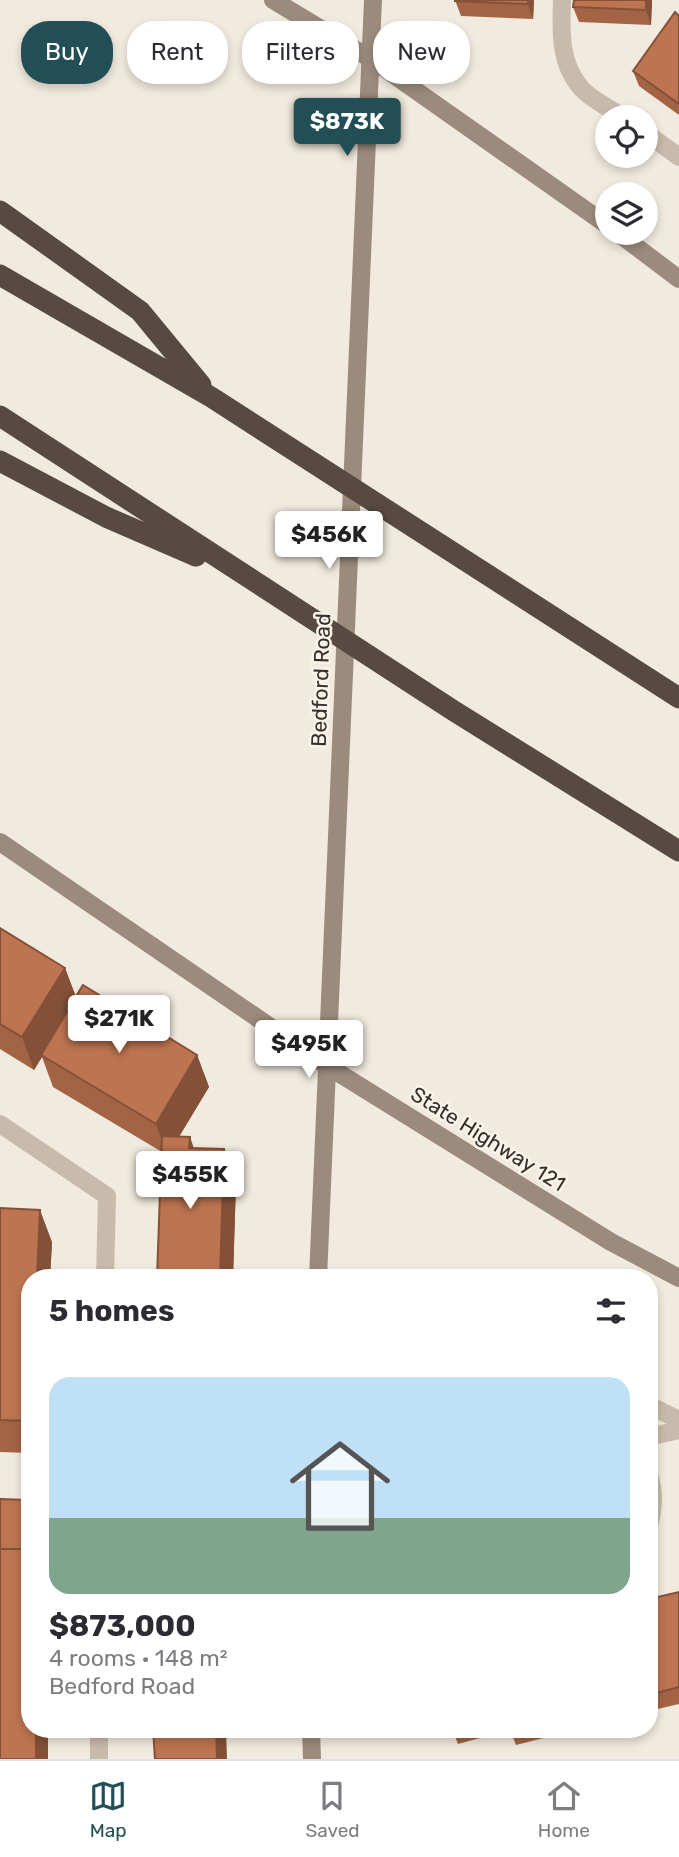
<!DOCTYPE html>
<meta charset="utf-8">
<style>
:root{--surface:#fff;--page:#f7f7f7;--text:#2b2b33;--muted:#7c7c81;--line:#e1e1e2;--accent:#224e55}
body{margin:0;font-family:Rubik,sans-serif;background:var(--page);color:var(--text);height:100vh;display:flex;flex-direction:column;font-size:26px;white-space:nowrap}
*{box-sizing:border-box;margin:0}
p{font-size:23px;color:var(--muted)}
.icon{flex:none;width:38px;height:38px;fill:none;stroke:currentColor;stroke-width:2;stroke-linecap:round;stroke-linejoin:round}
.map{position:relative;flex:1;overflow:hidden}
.sheet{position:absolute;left:21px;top:1269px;width:637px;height:469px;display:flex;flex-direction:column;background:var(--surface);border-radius:28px;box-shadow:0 4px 10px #0003}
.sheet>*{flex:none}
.top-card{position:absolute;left:21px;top:21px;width:637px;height:63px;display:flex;gap:14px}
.tools{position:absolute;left:595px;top:105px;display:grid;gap:14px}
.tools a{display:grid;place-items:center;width:63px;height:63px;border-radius:50%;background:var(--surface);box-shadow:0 4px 10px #0003;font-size:35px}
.price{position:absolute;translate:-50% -60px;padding:0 16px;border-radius:7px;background:#fff;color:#222;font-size:23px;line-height:46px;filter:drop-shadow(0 2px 4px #0008)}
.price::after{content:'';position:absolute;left:50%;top:42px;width:21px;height:16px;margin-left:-10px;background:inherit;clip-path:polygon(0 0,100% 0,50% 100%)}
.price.current{background:var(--accent);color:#fff}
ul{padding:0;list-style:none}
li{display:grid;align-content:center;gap:14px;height:371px;padding:0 28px}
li+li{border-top:2px solid var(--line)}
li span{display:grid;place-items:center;height:217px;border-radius:21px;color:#555}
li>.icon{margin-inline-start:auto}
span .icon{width:126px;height:126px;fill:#fffc;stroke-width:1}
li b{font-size:30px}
h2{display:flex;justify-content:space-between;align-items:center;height:84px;padding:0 28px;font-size:30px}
.pill{padding:0 24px;border-radius:28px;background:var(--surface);box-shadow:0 4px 10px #0003;font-size:24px;line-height:63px}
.pill.current{background:var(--accent);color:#fff}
.dock{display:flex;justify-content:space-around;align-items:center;height:98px;border-top:2px solid var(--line);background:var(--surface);font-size:19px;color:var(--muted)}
.dock a{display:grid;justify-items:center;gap:4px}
.dock .current{color:var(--accent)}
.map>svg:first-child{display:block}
</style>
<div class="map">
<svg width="679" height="1759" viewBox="0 0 679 1759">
<rect width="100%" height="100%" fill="#f1eade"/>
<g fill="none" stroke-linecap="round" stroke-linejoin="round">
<g stroke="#c8bbab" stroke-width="18">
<path d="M562,0C561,31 559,64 582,89C592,100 610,108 622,117"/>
<path d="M646,133L679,157"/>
<path d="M0,1124L107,1196L105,1278"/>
<path d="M649,1405L679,1420"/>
<path d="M649,1437L679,1430"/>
<path d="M649,1474C655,1492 654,1508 649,1526"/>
<path d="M99,1759V1729"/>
</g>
<g stroke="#9c8b7c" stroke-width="18">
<path d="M273,0L371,59L607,225"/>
<path d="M618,233L679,279"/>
<path d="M0,842L329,1067L611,1242L679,1278"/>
<path d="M318,1278L373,0"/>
<path d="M311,1729L312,1759"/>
</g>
<g stroke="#574a42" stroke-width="21">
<path d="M0,211L140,311L201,385"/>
<path d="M0,275L211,397L679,698"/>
<path d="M0,416L454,711L679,851"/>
<path d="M0,461L106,517L196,556"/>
</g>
</g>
<g fill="#a36445">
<path d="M455,0H534L533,19L461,16Z"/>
<path d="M652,0L651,25L579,22L573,7Z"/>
<path d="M679,16V115L639,86L633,71Z"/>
<path d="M0,928L65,968L76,997L197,1055L209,1087L179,1137L194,1148L224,1149L236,1182L233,1278H157L162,1152L53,1087L42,1057L34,1070L0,1049Z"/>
<path d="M0,1208L52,1242L50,1278H30V1453L0,1452Z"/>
<path d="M679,1592V1704L649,1711V1599Z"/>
<path d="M452,1729H579L516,1745L510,1730L458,1744Z"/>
</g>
<g fill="#845138">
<path d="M528,0H534L533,19L528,4Z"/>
<path d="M646,0H652L651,25L646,10Z"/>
<path d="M65,968L77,1000L41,1055L42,1057L34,1070L22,1037Z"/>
<path d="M197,1055L209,1087L167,1156L156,1124Z"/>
<path d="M190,1137L201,1169L189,1148Z"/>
<path d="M224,1149L236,1182L233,1278H220Z"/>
<path d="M40,1210L52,1242L50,1278H37Z"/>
<path d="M27,1500L30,1509V1566L25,1552Z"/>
<rect x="36" y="1729" width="12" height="30"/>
<path d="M216,1729H226L227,1759H217Z"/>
</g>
<g fill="#bd7450" stroke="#845138" stroke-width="2">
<path d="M455,0H528V4L455,1Z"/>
<path d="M574,0H646V10L573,7Z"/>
<path d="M675,12L679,16V104L633,71Z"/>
<path d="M0,928L65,968L22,1037L0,1024Z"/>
<path d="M83,985L197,1055L156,1124L41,1055Z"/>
<path d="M162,1136L190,1137L189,1148L224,1149L220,1278H157Z"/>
<path d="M0,1208L40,1210L37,1278H30V1421L0,1420Z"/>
<path d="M0,1499L27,1500L25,1549H0Z"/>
<path d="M0,1549H30V1729H36V1759H0Z"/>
<path d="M679,1592V1687L649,1695V1599Z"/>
<path d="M153,1729H216L217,1759H155Z"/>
</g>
<g text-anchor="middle" stroke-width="5" stroke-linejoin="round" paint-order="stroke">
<g font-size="21" fill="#372f2a" stroke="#f9f3eb">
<text transform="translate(321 680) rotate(-88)" y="7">Bedford Road</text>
<text transform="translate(488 1139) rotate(32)" y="7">State Highway 121</text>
</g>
</g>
</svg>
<div class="tools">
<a><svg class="icon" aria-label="locate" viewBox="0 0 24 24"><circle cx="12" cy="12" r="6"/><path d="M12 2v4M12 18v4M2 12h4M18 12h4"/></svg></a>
<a><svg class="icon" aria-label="layers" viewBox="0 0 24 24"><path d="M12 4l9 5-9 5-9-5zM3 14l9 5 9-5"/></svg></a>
</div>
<b class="price current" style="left:347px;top:158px">$873K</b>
<b class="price" style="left:329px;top:571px">$456K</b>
<b class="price" style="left:119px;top:1055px">$271K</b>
<b class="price" style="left:309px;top:1080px">$495K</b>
<b class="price" style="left:190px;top:1211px">$455K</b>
<div class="top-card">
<a class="pill current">Buy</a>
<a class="pill">Rent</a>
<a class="pill">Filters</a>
<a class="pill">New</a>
</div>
<section class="sheet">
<h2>5 homes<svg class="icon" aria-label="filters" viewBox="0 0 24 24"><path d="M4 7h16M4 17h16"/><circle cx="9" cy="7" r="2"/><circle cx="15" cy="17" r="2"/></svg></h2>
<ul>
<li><span style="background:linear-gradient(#bfe0f5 65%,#7fa58c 0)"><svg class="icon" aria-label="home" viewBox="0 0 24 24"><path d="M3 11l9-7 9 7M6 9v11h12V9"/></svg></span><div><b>$873,000</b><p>4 rooms · 148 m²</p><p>Bedford Road</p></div></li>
</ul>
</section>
</div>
<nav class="dock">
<a class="current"><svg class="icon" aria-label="map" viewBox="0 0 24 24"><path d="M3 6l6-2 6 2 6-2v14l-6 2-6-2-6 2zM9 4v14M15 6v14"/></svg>Map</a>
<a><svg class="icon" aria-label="saved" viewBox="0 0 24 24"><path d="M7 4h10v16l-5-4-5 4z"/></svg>Saved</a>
<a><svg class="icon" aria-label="home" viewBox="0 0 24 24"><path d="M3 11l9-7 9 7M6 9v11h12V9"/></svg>Home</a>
</nav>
